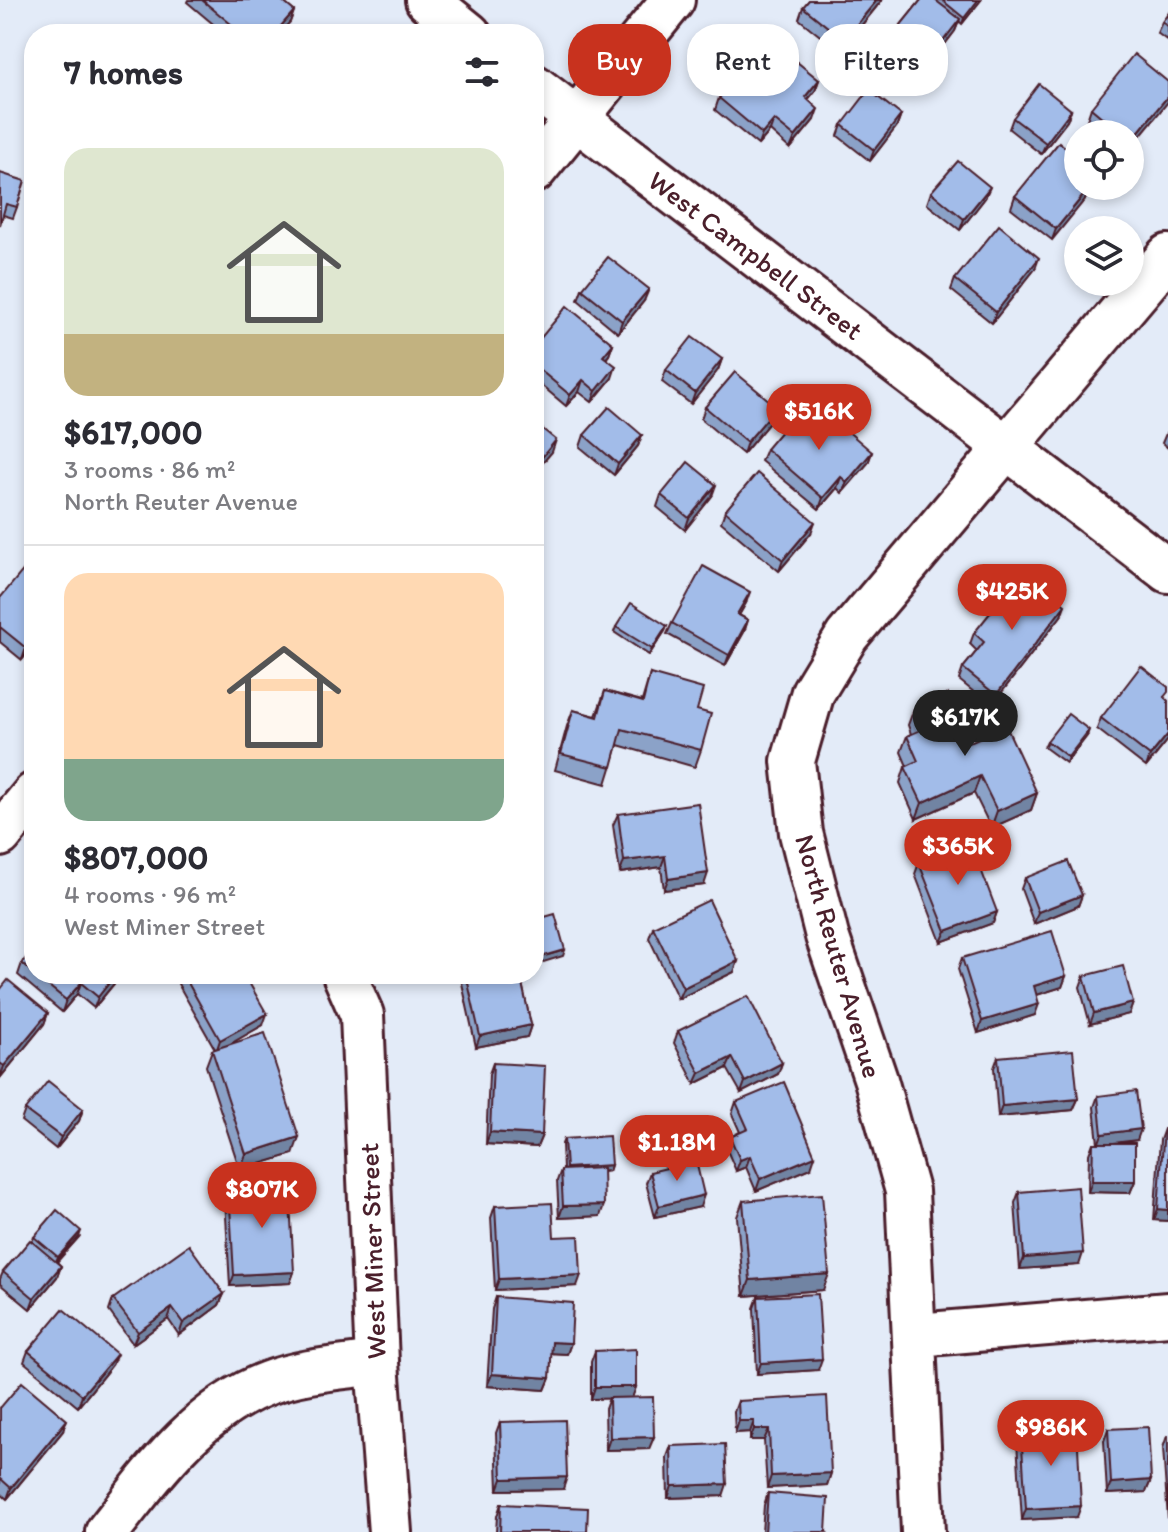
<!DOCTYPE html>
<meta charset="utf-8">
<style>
:root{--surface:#fff;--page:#f7f7f7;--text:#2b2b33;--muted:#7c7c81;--line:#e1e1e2;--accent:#c8321e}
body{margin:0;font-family:Itim,sans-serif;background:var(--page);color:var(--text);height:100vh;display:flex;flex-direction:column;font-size:30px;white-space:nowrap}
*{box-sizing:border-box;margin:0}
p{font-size:26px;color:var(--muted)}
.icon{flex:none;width:44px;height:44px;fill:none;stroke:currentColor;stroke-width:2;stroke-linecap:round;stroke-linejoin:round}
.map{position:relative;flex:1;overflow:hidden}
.details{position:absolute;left:24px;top:24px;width:520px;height:960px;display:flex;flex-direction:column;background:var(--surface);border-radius:32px;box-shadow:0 4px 12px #0003}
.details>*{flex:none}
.top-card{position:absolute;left:568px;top:24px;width:480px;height:72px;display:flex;gap:16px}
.controls{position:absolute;left:1064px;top:120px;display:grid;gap:16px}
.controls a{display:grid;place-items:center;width:80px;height:80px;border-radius:50%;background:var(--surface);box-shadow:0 4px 12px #0003;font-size:40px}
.price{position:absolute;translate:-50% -68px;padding:0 18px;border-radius:28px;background:var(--accent);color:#fff;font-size:26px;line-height:52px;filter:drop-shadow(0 2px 4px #0008)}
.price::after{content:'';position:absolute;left:50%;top:48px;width:24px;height:18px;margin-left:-12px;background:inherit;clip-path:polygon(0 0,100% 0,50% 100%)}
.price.on{background:#222;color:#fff}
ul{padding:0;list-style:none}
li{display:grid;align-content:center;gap:16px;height:424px;padding:0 40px}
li+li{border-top:2px solid var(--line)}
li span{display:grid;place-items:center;height:248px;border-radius:24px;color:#555}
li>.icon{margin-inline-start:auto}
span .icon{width:144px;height:144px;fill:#fffc;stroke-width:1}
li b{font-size:34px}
h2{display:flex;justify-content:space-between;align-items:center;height:96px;padding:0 40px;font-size:34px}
.chip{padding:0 28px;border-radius:32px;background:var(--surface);box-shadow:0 4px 12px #0003;font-size:28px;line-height:72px}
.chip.on{background:var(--accent);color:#fff}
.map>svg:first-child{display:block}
</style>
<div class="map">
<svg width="1168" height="1532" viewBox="0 0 1168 1532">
<rect width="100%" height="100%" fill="#e3ebf8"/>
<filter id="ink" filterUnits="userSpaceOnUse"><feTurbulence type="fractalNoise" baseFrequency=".0125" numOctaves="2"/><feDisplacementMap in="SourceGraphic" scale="16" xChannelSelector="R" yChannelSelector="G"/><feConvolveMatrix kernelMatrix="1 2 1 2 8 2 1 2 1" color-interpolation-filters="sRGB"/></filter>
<g filter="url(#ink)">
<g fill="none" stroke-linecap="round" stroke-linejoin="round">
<g stroke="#4a1f2b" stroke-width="48">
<g id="street">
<path d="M427,0L469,34"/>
<path d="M534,86L1168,571"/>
<path d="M534,171L673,0"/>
<path d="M0,835L34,794"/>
<path d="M344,974L362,1015L377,1363L390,1532"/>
<path d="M917,1335L1168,1314"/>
<path d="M107,1532C151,1476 198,1409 268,1383C302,1370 341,1368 377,1363"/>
<path d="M923,1532L907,1191L876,1080L827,936L801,833L793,761L813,692L847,636L1168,256"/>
</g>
</g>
<use href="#street" stroke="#fff" stroke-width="42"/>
</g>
<g fill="#8ba2c8" stroke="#4a1f2b" stroke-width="2">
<path d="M188,0H281L294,11L290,22L279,34H225L187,2Z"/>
<path d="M809,0H882L840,52L799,19L803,7Z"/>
<path d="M921,0H981L962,24L959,21L955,31L922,74L888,48L892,36Z"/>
<path d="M1168,14V41L1157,33L1162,22Z"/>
<path d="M819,80L815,91L808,100L814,120L790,149L770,131L758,145L715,110L719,98Z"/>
<path d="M1168,82L1130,148V134H1104L1087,120L1091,108Z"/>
<path d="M1071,110L1067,121L1041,154L1009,129L1013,118Z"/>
<path d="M901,115L897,126L870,161L838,136L842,125Z"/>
<path d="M0,173L17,207L13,218L3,215Z"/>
<path d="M1078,186L1052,240L1011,208L1015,196Z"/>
<path d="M931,192L985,198L960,230L927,204Z"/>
<path d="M1035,269L992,323L951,290L955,279Z"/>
<path d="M582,289L644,301L618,333L578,300Z"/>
<path d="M613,344L609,355L606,359L612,378L592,402L579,392L566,406L534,379V346Z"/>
<path d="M722,359L718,370L691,404L662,382L666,370Z"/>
<path d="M705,407L773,418L743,454L701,419Z"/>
<path d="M808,429L872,452L868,463L842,493L837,488L819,509L761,461L766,449Z"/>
<path d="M1168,429V448L1162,443Z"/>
<path d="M584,435H642L638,446L614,475L580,447Z"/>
<path d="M661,495L712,496L685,530L657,507Z"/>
<path d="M725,511L811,533L779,571L721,522Z"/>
<path d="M34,565V645L22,660L0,642V598Z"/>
<path d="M746,603L739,615L748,620L744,632L725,666L667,634L672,623Z"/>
<path d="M1061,616L991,706L959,680L963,668L977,651L970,644L974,633Z"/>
<path d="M667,626L665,631L649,655L614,632L616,627Z"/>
<path d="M650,674L697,710L701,750L695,767L618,745L606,784L555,770L567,726L573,710L596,716L605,691L642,701Z"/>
<path d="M1166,699L1168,701V740L1146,767L1097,729L1101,718Z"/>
<path d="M914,709L970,742L1037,793L1031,810L991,828L974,793L916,819L900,783L905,767L907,766L901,752L907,736L911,734L908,725Z"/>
<path d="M1087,736L1066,763L1044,747L1047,741Z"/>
<path d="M618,814L704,885L664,890L661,867L620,873L613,825Z"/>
<path d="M919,863L997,912L993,923L941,942L915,874Z"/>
<path d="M1025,878L1082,895L1078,906L1034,924L1021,889Z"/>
<path d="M653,927L738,961L734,972L678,999L649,938Z"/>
<path d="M962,958L1066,976L1062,987L1037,995L1035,1015L978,1033L958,969Z"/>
<path d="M22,963L34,974H122L94,1008L77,994L62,1012L18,975Z"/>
<path d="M181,974H244L263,1025L229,1044L293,1154L240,1170L206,1066L212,1050L215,1049L178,984Z"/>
<path d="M460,974H520L531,1025L527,1037L476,1047Z"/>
<path d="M1084,976L1133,1003L1129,1014L1090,1024L1080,987Z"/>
<path d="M0,990L48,1013L44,1024L0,1078Z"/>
<path d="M678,1031L782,1063L778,1074L741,1093L727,1068L695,1084L674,1043Z"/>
<path d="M998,1057L1078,1099L1073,1110L998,1117L994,1068Z"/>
<path d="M493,1063L542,1135L537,1147L486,1144L489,1074Z"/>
<path d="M1098,1096L1137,1140L1114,1143L1135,1181L1130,1193L1088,1192L1089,1154L1093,1143H1098L1094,1107Z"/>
<path d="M736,1102L811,1168L756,1191L746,1167L736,1171L726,1148L730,1137L740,1132L732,1114Z"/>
<path d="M83,1109L79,1121L56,1149L21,1121L25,1110Z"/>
<path d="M1164,1129H1168V1221L1154,1220L1160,1140Z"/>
<path d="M564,1139L611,1165L609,1171L603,1172L600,1216L559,1218L557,1181L561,1170H563L562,1144Z"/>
<path d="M650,1172L700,1207L655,1217L646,1183Z"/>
<path d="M229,1188L294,1272L290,1283L230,1286L225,1199Z"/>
<path d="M1019,1192L1079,1265L1020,1269L1015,1203Z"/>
<path d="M743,1201L823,1290L744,1296L737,1217Z"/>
<path d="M495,1206L554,1237L577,1286L495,1290L491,1218Z"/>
<path d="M34,1237H79L57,1262L61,1266L57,1277L30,1309L0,1284V1279L3,1272L32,1242Z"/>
<path d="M224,1294L219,1305L179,1335L168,1319L133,1344L109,1311L113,1299Z"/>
<path d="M496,1297L571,1343L567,1354L551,1353L550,1378L545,1390L487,1386L492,1309Z"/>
<path d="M758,1297L818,1370L757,1374L754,1308Z"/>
<path d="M28,1351L112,1365L78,1407L24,1362Z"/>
<path d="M595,1351L636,1387L632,1397L649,1449L606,1450L605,1409L609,1398L591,1399V1362Z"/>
<path d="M738,1401L831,1473L827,1485L767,1488L764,1440H750V1432L735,1433L734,1412Z"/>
<path d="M0,1408L63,1431L7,1499L0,1493Z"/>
<path d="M500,1422L563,1489L498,1490L496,1433Z"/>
<path d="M1108,1429L1151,1480L1146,1492L1107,1494L1104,1441Z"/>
<path d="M1021,1430L1077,1517L1022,1520L1017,1442Z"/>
<path d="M1167,1436H1168V1520L1163,1448Z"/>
<path d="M671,1446L723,1496L668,1498L667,1457Z"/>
<path d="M768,1493L826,1532H762L764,1505Z"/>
<path d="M501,1504L587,1532H496L497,1516Z"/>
</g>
<g fill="#7184a3" stroke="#4a1f2b" stroke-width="2">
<path d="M877,0H882L840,52L844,40Z"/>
<path d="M978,0H981L962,24L964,18Z"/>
<path d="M294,11L290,22L279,34H274Z"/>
<path d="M960,19L955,31L922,74L926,63Z"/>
<path d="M819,80L815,91L800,108L805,97Z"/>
<path d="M1168,96V102L1130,148L1131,141Z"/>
<path d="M818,109L814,120L790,149L795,137Z"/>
<path d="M1071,110L1067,121L1041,154L1046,143Z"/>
<path d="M901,115L897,126L870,161L874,150Z"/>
<path d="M774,120L770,131L758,145L762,134Z"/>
<path d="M1091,186H1096L1052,240L1056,229Z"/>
<path d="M990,187L985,198L960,230L964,219Z"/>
<path d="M1039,258L1035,269L992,323L996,312Z"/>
<path d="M649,289L644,301L618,333L622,321Z"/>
<path d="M613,344L609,355L599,367L603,356Z"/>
<path d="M722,359L718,370L691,404L695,393Z"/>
<path d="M616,366L612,378L592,402L596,391Z"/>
<path d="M583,380L579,392L566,406L570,395Z"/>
<path d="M777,407L773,418L743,454L747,442Z"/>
<path d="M642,435L638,446L614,475L618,464Z"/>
<path d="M556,440L552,452L534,473V467Z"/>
<path d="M872,452L868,463L842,493L847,482Z"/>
<path d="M841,477L837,488L819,509L823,498Z"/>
<path d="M716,485L712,496L685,530L689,518Z"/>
<path d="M815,522L811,533L779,571L783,560Z"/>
<path d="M750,592L746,603L733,626L737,614Z"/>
<path d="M1065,605L1061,616L991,706L996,695Z"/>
<path d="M748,620L744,632L725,666L729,655Z"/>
<path d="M667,626L665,631L649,655L652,649Z"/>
<path d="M34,639V645L22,660L26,648Z"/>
<path d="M1089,730L1087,736L1066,763L1068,757Z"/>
<path d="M1168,734V740L1146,767L1150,756Z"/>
<path d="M980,776L974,793L916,819L922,803Z"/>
<path d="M1037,793L1031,810L991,828L997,811Z"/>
<path d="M665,856L661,867L620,873L624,861Z"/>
<path d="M708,873L704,885L664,890L668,879Z"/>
<path d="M1082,895L1078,906L1034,924L1038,912Z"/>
<path d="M997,912L993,923L941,942L946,931Z"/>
<path d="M565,950L563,956L534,965V959Z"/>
<path d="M738,961L734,972L678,999L683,988Z"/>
<path d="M116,974H122L94,1008L98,997Z"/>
<path d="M1066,976L1062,987L1030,997L1034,986Z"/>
<path d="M81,983L77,994L62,1012L66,1000Z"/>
<path d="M1133,1003L1129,1014L1090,1024L1094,1013Z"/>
<path d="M1039,1004L1035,1015L978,1033L982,1021Z"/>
<path d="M48,1013L44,1024L0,1078L4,1066Z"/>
<path d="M267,1014L263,1025L216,1052L220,1040Z"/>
<path d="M531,1025L527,1037L476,1047L480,1036Z"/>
<path d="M732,1057L727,1068L695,1084L700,1073Z"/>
<path d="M782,1063L778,1074L741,1093L745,1082Z"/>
<path d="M1078,1099L1073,1110L998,1117L1002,1106Z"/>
<path d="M83,1109L79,1121L56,1149L61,1137Z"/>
<path d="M1141,1129L1137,1140L1098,1145L1102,1134Z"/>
<path d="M490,1132L542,1135L537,1147L486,1144Z"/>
<path d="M299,1137L293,1154L240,1170L246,1154Z"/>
<path d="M750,1156L746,1167L736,1171L740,1160Z"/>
<path d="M815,1156L811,1168L756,1191L760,1179Z"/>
<path d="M611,1165L609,1171L564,1174L566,1168Z"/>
<path d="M1092,1181H1135L1130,1193L1088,1192Z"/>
<path d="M704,1195L700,1207L655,1217L659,1206Z"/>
<path d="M604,1205L600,1216L559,1218L563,1206Z"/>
<path d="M1158,1209L1168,1210V1221L1154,1220Z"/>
<path d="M81,1231L79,1237L55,1263L58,1257Z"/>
<path d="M1083,1253L1079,1265L1020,1269L1024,1258Z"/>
<path d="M61,1266L57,1277L30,1309L34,1298Z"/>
<path d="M294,1272L290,1283L230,1286L234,1275Z"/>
<path d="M829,1274L823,1290L744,1296L750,1280Z"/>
<path d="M581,1275L577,1286L495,1290L499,1279Z"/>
<path d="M224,1294L219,1305L179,1335L183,1323Z"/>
<path d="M172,1308L168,1319L133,1344L138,1332Z"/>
<path d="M552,1342L571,1343L567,1354L548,1353Z"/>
<path d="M117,1354L112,1365L78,1407L82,1395Z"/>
<path d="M822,1359L818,1370L757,1374L761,1363Z"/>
<path d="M492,1374L550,1378L545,1390L487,1386Z"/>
<path d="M595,1387H636L632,1398L591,1399Z"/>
<path d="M67,1420L63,1431L7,1499L11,1488Z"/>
<path d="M739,1421H754L750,1432L735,1433Z"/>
<path d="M754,1429H769L764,1440H750Z"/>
<path d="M654,1437L649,1449L606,1450L610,1438Z"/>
<path d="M831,1473L827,1485L767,1488L771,1476Z"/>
<path d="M567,1477L563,1489L498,1490L502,1479Z"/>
<path d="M1151,1480L1146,1492L1107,1494L1111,1483Z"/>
<path d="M727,1484L723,1496L668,1498L672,1486Z"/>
<path d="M1081,1506L1077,1517L1022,1520L1026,1509Z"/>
</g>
<g fill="#a2bce9" stroke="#4a1f2b" stroke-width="2">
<path d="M202,0H281L294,11L274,34H243Z"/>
<path d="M809,0H877L844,40L803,7Z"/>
<path d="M921,0H935L960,19L926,63L892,36Z"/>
<path d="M942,0H978L964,18Z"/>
<path d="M1168,14V27L1162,22Z"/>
<path d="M769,39L819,80L805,97L818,109L795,137L774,120L762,134L719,98Z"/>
<path d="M1134,54L1168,82V96L1131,141L1130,134H1122L1091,108Z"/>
<path d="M1039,84L1071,110L1046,143L1013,118Z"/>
<path d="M869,90L901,115L874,150L842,125Z"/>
<path d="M1059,142L1078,158V186H1091L1056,229L1015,196Z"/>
<path d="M958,161L990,187L964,219L931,192Z"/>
<path d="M0,173L25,181L17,207L6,204L0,225Z"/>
<path d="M999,225L1039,258L996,312L955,279Z"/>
<path d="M608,257L649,289L622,321L582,289Z"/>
<path d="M567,306L613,344L603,356L616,366L596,391L583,380L570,395L534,365V346Z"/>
<path d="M692,337L722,359L695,393L666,370Z"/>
<path d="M735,372L777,407L747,442L705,407Z"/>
<path d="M609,407L642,435L618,464L584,435Z"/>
<path d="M824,411L872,452L847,482L841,477L823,498L766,449L793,417L808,429Z"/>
<path d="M534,422L556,440L534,467Z"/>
<path d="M688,462L716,485L689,518L661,495Z"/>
<path d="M757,473L815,522L783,560L725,511Z"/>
<path d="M30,562L34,565V639L26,648L0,627V598Z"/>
<path d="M703,566L750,592L737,614L748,620L729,655L672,623Z"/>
<path d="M1023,572L1065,605L996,695L963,668L984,642L974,633Z"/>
<path d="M631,603L667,626L652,649L616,627Z"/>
<path d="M1141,666L1168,687V692L1164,697L1168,701V734L1150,756L1101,718Z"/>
<path d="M650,674L703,689L697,710L711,714L701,750L622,729L612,767L561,754L573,710L598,717L605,691L643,702Z"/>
<path d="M948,694L970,742L1006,726L1037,793L997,811L980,776L922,803L905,767L918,761L907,736L923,729L914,709Z"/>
<path d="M1068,714L1089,730L1068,757L1047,741Z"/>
<path d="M698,803L708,873L668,879L665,856L624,861L618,814Z"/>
<path d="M971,843L997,912L946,931L919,863Z"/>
<path d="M1068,861L1082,895L1038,912L1025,878Z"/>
<path d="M709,900L738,961L683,988L653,927Z"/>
<path d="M555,914L565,950L534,959V920Z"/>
<path d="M1052,931L1066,976L1034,986L1039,1004L982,1021L962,958Z"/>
<path d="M34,948V974L22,963Z"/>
<path d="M1123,966L1133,1003L1094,1013L1084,976Z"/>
<path d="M34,974H116L98,997L81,983L66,1000Z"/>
<path d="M183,974H244L267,1014L220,1040Z"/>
<path d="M466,974H520L531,1025L480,1036Z"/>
<path d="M8,980L48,1013L4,1066L0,1063V990Z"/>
<path d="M748,996L782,1063L745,1082L732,1057L700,1073L678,1031Z"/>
<path d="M265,1033L299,1137L246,1154L212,1050Z"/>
<path d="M1073,1050L1078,1099L1002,1106L998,1057Z"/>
<path d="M493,1063L545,1066L542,1135L490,1132Z"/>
<path d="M48,1081L83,1109L61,1137L25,1110Z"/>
<path d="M784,1082L815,1156L760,1179L750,1156L740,1160L730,1137L748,1129L736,1102Z"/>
<path d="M1136,1091L1141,1129L1102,1134L1098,1096Z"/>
<path d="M1164,1129H1168V1210L1158,1209Z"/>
<path d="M609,1136L611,1165L566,1168L564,1139Z"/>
<path d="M1093,1143H1135V1181H1092Z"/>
<path d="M696,1161L704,1195L659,1206L650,1172Z"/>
<path d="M603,1168L604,1205L563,1206L561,1170Z"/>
<path d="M289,1185L294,1272L234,1275L229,1188Z"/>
<path d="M1078,1187L1083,1253L1024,1258L1019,1192Z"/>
<path d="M822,1194L829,1274L750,1280L743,1201Z"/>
<path d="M552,1203L554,1237L579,1236L581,1275L499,1279L495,1206Z"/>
<path d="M57,1210L81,1231L58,1257L34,1237Z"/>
<path d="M30,1240L61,1266L34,1298L3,1272Z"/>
<path d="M189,1245L224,1294L183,1323L172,1308L138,1332L113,1299Z"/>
<path d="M818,1294L822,1359L761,1363L758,1297Z"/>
<path d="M496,1297L573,1303L571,1343L552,1342L550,1378L492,1374Z"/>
<path d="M63,1309L117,1354L82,1395L28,1351Z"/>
<path d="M636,1349V1387H595V1351Z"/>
<path d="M22,1382L67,1420L11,1488L0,1478V1408Z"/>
<path d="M827,1396L831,1473L771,1476L769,1429H754V1421H739L738,1401Z"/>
<path d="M653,1397L654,1437L610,1438L609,1398Z"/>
<path d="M565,1420L567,1477L502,1479L500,1422Z"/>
<path d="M1077,1427L1081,1506L1026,1509L1021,1430Z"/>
<path d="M1148,1427L1151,1480L1111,1483L1108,1429Z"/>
<path d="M725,1444L727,1484L672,1486L671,1446Z"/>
<path d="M768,1493L828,1498L826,1532H765Z"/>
<path d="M501,1504L588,1508L587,1532H500Z"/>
</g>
</g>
<g text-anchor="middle" stroke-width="6" stroke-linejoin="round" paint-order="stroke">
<g font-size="28" fill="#4a1f2b" stroke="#fff">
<text transform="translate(756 255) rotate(37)" y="10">West Campbell Street</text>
<text transform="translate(839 956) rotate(74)" y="10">North Reuter Avenue</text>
<text transform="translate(372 1251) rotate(-92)" y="10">West Miner Street</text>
</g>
</g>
</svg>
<div class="controls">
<a><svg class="icon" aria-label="locate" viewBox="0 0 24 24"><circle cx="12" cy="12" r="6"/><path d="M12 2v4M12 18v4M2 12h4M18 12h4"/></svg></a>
<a><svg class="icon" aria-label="layers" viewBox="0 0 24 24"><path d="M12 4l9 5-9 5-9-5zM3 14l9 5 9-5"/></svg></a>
</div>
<b class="price" style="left:819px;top:452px">$516K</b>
<b class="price" style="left:1012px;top:632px">$425K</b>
<b class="price on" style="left:965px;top:758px">$617K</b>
<b class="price" style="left:958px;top:887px">$365K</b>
<b class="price" style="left:677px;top:1183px">$1.18M</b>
<b class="price" style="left:262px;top:1230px">$807K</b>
<b class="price" style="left:1051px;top:1468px">$986K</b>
<div class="top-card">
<a class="chip on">Buy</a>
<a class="chip">Rent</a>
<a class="chip">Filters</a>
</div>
<section class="details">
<h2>7 homes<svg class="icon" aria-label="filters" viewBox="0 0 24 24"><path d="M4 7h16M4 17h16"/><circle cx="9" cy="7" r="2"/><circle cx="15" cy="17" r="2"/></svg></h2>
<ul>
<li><span style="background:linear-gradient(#dfe7d0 75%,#c2b280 0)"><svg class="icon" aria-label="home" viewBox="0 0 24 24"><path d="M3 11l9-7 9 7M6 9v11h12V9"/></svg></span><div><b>$617,000</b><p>3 rooms · 86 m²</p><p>North Reuter Avenue</p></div></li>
<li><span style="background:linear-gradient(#ffd9b3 75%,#7fa58c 0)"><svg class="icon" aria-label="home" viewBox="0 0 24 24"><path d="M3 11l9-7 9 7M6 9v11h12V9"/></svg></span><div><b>$807,000</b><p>4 rooms · 96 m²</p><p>West Miner Street</p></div></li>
</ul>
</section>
</div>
